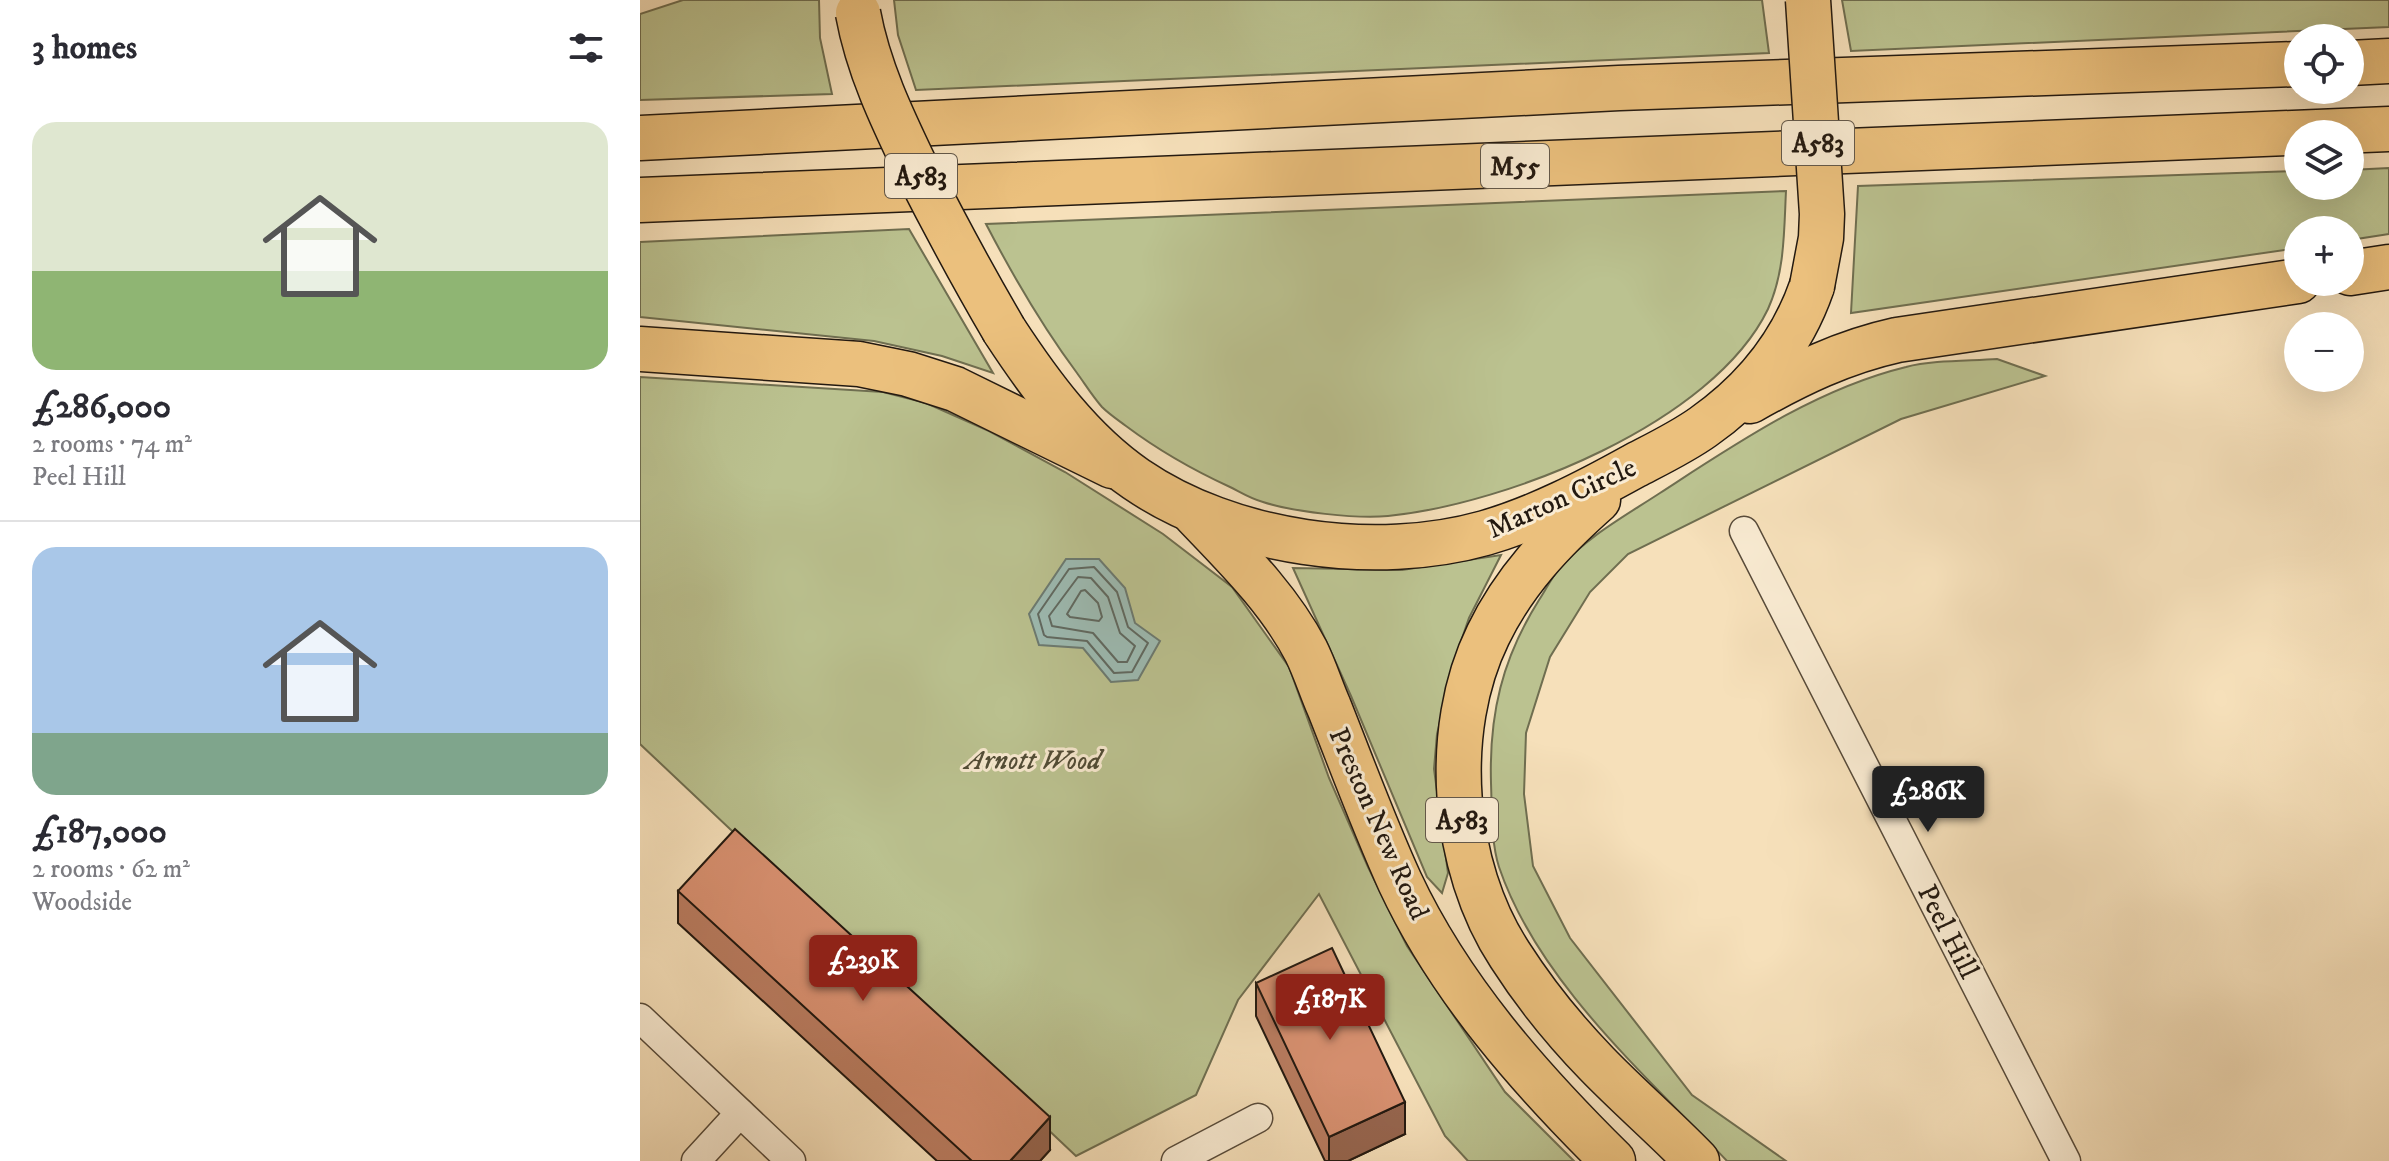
<!DOCTYPE html>
<meta charset="utf-8">
<style>
:root{--surface:#fff;--page:#f2f2f3;--text:#2b2b33;--muted:#7c7c81;--line:#e1e1e2;--accent:#8f2418}
body{margin:0;font-family:"IM FELL DW Pica",serif;background:var(--page);color:var(--text);height:100vh;display:flex;flex-direction:column;font-size:30px;white-space:nowrap}
*{box-sizing:border-box;margin:0}
p{font-size:26px;color:var(--muted)}
.icon{flex:none;width:44px;height:44px;fill:none;stroke:currentColor;stroke-width:2;stroke-linecap:round;stroke-linejoin:round}
.map{position:relative;flex:1;overflow:hidden}
.sheet{display:flex;flex-direction:column;background:var(--surface);width:640px}
.sheet>*{flex:none}
.tools{position:absolute;left:1644px;top:24px;display:grid;gap:16px}
.tools a{display:grid;place-items:center;width:80px;height:80px;border-radius:50%;background:var(--surface);box-shadow:0 8px 32px #0002;font-size:40px}
.price{position:absolute;translate:-50% -68px;padding:0 18px;border-radius:8px;background:var(--accent);color:#fff;font-size:26px;line-height:52px;filter:drop-shadow(0 2px 4px #0008)}
.price::after{content:'';position:absolute;left:50%;top:48px;width:24px;height:18px;margin-left:-12px;background:inherit;clip-path:polygon(0 0,100% 0,50% 100%)}
.price.active{background:#222;color:#fff}
ul{padding:0;list-style:none}
li{display:grid;align-content:center;gap:16px;height:424px;padding:0 32px}
li+li{border-top:2px solid var(--line)}
li span{display:grid;place-items:center;height:248px;border-radius:24px;color:#555}
li>.icon{margin-inline-start:auto}
span .icon{width:144px;height:144px;fill:#fffc;stroke-width:1}
li b{font-size:34px}
h2{display:flex;justify-content:space-between;align-items:center;height:96px;padding:0 32px;font-size:34px}
main{display:flex;flex:1;min-height:0}
.map>svg:first-child{display:block}
</style>
<main>
<section class="sheet">
<h2>3 homes<svg class="icon" aria-label="filters" viewBox="0 0 24 24"><path d="M4 7h16M4 17h16"/><circle cx="9" cy="7" r="2"/><circle cx="15" cy="17" r="2"/></svg></h2>
<ul>
<li><span style="background:linear-gradient(#dfe7d0 60%,#8fb573 0)"><svg class="icon" aria-label="home" viewBox="0 0 24 24"><path d="M3 11l9-7 9 7M6 9v11h12V9"/></svg></span><div><b>£286,000</b><p>2 rooms · 74 m²</p><p>Peel Hill</p></div></li>
<li><span style="background:linear-gradient(#a9c7e8 75%,#7fa58c 0)"><svg class="icon" aria-label="home" viewBox="0 0 24 24"><path d="M3 11l9-7 9 7M6 9v11h12V9"/></svg></span><div><b>£187,000</b><p>2 rooms · 62 m²</p><p>Woodside</p></div></li>
</ul>
</section>
<div class="map">
<svg width="1749" height="1161" viewBox="0 0 1749 1161">
<rect width="100%" height="100%" fill="#f6e0ba"/>
<filter id="stains"><feTurbulence type="fractalNoise" baseFrequency=".0025" numOctaves="4"/><feColorMatrix values="0 0 0 0 .2 0 0 0 0 .09 0 0 0 0 .02 0 0 0 .5 -.17"/></filter>
<radialGradient id="worn" r=".72"><stop offset=".6" stop-color="#630" stop-opacity="0"/><stop offset="1" stop-color="#630" stop-opacity=".3"/></radialGradient>
<g fill="#bbc290" stroke="#6f6e50" stroke-width="2">
<path d="M43,0H179L180,38L192,94L0,100V14Z"/>
<path d="M254,0H1122L1129,53L276,90L258,35Z"/>
<path d="M1202,0H1749V27L1211,51Z"/>
<path d="M1749,168V234L1710,240V230H1658V248L1211,313L1218,186L1658,171V186H1710V170Z"/>
<path d="M1146,191C1144,230 1145,272 1128,309C1073,423 868,504 748,516C716,519 654,512 623,502C611,499 600,492 590,487C553,470 518,450 486,426C478,420 469,414 462,407C453,397 445,384 437,373C402,326 373,276 346,224Z"/>
<path d="M269,229L353,373L302,356L234,341L0,317V242Z"/>
<path d="M1357,359L1405,376L1261,419L988,554L950,592L910,657L886,733L884,794L893,866L930,938L1052,1095L1146,1161H1087C1006,1075 898,982 859,867C851,842 852,810 851,783C849,714 862,659 899,600C906,590 911,578 919,569C946,537 985,516 1020,493C1097,443 1176,389 1266,367C1292,360 1329,361 1357,359Z"/>
<path d="M0,377L243,392L286,403L349,431L425,472L523,534L592,587L649,667L689,778L728,867L767,946L865,1092L934,1161H828L805,1136L679,894L598,1000L556,1095L436,1156L0,744Z"/>
<path d="M861,555L829,618L817,653L797,734L794,769L808,873L802,893L787,877L711,696L653,568L762,570Z"/>
</g>
<path fill="#9dbcb4" stroke="#6c7b72" stroke-width="2" d="M426,559H459L485,588L495,623L520,641L498,680L471,682L443,648L399,645L389,614Z"/>
<g fill="none" stroke-linecap="round" stroke-linejoin="round">
<g stroke="#606a62" stroke-width="2">
<path d="M454,567L477,592L488,627L508,643L492,672L474,673L447,641L407,637L404,635L398,614L429,569Z"/>
<path d="M438,577L451,578L468,597L480,633L495,646L487,662H478L453,633L412,626L409,616Z"/>
<path d="M445,590L458,603L462,617L459,621L430,617L427,614L441,591Z"/>
</g>
<g stroke="#584b3a" stroke-width="31">
<g id="street">
<path d="M1104,531L1426,1161"/>
<path d="M0,1018L151,1161"/>
<path d="M56,1161L100,1113"/>
<path d="M536,1161L618,1118"/>
</g>
</g>
<g stroke="#231910" stroke-width="47">
<path id="primary" d="M0,349L219,364L268,374L315,389L472,466"/>
</g>
<g stroke="#231910" stroke-width="47">
<g id="highway">
<path d="M1710,63L1749,61"/>
<path d="M0,138L979,88L1658,64"/>
<path d="M0,200L1749,129"/>
<path d="M1710,273L1749,267"/>
<path d="M364,330C400,385 441,441 496,479C591,544 735,564 845,533C897,518 947,492 994,466C1017,454 1042,442 1063,427C1113,392 1152,344 1172,286"/>
<path d="M1110,401C1158,374 1203,352 1257,340L1658,281"/>
<path d="M958,500C913,540 874,581 848,635C801,731 812,867 870,955C895,994 925,1031 957,1064C989,1097 1025,1128 1057,1161"/>
<path d="M555,514C595,556 639,599 666,651C675,669 681,689 689,707C712,765 734,825 760,882C810,989 890,1079 973,1161"/>
</g>
</g>
<use href="#street" stroke="#f9ebd2" stroke-width="28"/>
<use href="#primary" stroke="#ebc07d" stroke-width="44"/>
<use href="#highway" stroke="#ebc07d" stroke-width="44"/>
<g stroke="#231910" stroke-width="47" stroke-linecap="butt">
<g id="highway-bridge">
<path d="M1168,0L1182,214L1181,238L1172,286"/>
<path d="M218,13C228,68 252,118 276,168C304,223 333,277 364,330"/>
</g>
</g>
<use href="#highway-bridge" stroke="#ebc07d" stroke-width="44"/>
</g>
<g fill="#b97c60" stroke="#231910" stroke-width="2">
<path d="M38,891L410,1150L400,1161H297L38,923Z"/>
<path d="M616,983L765,1134L708,1161H685L616,1016Z"/>
</g>
<g fill="#96654e" stroke="#231910" stroke-width="2">
<path d="M765,1102V1134L708,1161H689V1137Z"/>
<path d="M410,1117V1150L400,1161H370Z"/>
</g>
<g fill="#d79070" stroke="#231910" stroke-width="2">
<path d="M95,829L410,1117L370,1161H332L38,891Z"/>
<path d="M692,948L765,1102L689,1137L616,983Z"/>
</g>
<g text-anchor="middle" stroke-width="6" stroke-linejoin="round" paint-order="stroke">
<g fill="#f9ebd2" stroke="#63584a" stroke-width="2">
<rect x="1142" y="121" width="72" height="44" rx="6"/>
<rect x="841" y="144" width="68" height="44" rx="6"/>
<rect x="245" y="154" width="72" height="44" rx="6"/>
<rect x="786" y="798" width="72" height="44" rx="6"/>
</g>
<g font-size="26" font-weight="bold" fill="#231910">
<text x="1178" y="152">A583</text>
<text x="875" y="175">M55</text>
<text x="281" y="185">A583</text>
<text x="822" y="829">A583</text>
</g>
<g font-size="28" fill="#231910" stroke="#f9ebd2">
<text transform="translate(921 497) rotate(-24)" y="10">Marton Circle</text>
<text transform="translate(740 823) rotate(66)" y="10">Preston New Road</text>
<text transform="translate(1309 931) rotate(63)" y="10">Peel Hill</text>
</g>
<g font-size="28" font-style="italic" fill="#514c36" stroke="#f9ebd2">
<text x="393" y="769">Arnott Wood</text>
</g>
</g>
<rect width="100%" height="100%" filter="url(#stains)"/>
<rect width="100%" height="100%" fill="url(#worn)"/>
</svg>
<div class="tools">
<a><svg class="icon" aria-label="locate" viewBox="0 0 24 24"><circle cx="12" cy="12" r="6"/><path d="M12 2v4M12 18v4M2 12h4M18 12h4"/></svg></a>
<a><svg class="icon" aria-label="layers" viewBox="0 0 24 24"><path d="M12 4l9 5-9 5-9-5zM3 14l9 5 9-5"/></svg></a>
<a>+</a>
<a>−</a>
</div>
<b class="price active" style="left:1288px;top:834px">£286K</b>
<b class="price" style="left:223px;top:1003px">£239K</b>
<b class="price" style="left:690px;top:1042px">£187K</b>
</div>
</main>
